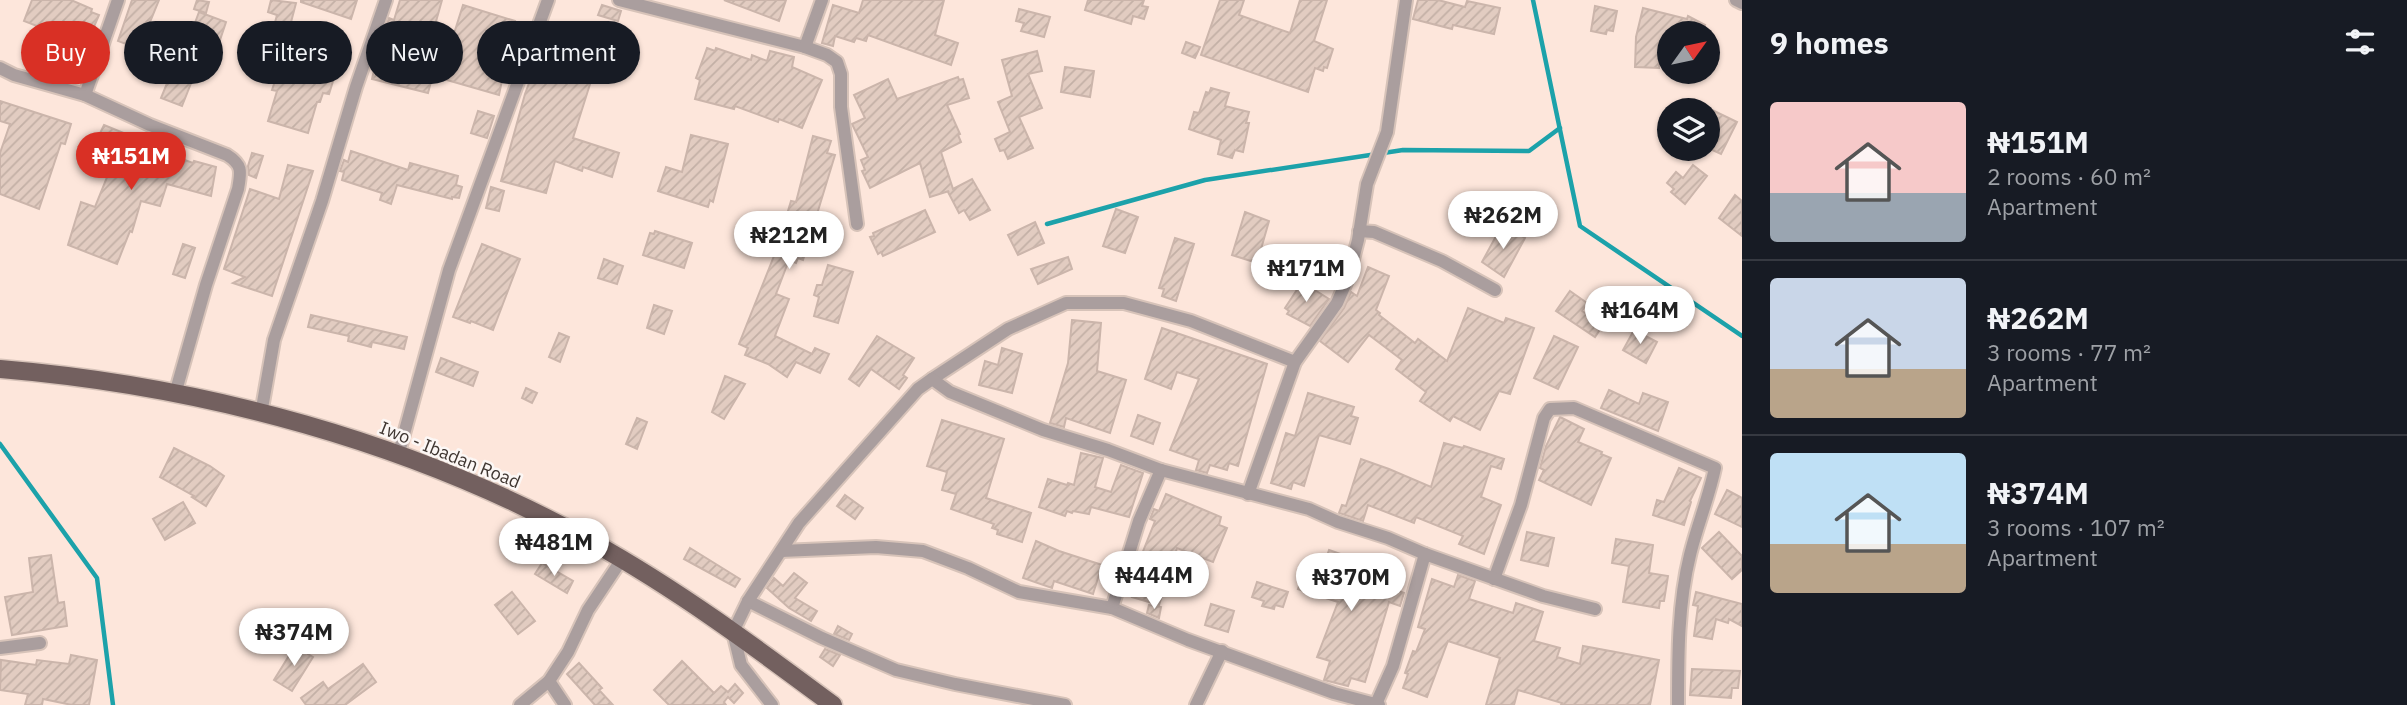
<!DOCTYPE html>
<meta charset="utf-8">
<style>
:root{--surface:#171b24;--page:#242831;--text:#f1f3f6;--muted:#9ea1a6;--line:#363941;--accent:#d93025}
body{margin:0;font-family:"IBM Plex Sans",sans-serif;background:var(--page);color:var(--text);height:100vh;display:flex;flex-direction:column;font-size:26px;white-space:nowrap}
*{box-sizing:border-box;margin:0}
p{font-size:23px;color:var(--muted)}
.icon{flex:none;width:38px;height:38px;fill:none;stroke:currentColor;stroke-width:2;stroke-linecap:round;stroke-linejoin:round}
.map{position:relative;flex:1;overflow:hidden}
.details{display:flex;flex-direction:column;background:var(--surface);width:665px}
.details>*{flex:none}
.guide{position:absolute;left:21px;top:21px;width:665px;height:63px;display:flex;gap:14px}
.needle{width:46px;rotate:57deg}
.tools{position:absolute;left:1657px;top:21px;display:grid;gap:14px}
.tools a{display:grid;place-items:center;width:63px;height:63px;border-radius:50%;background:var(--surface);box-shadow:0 2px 5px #0004;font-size:35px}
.price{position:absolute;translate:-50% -60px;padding:0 16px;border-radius:24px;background:#fff;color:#222;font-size:23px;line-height:46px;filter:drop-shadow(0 2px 4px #0008)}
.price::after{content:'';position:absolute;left:50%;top:42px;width:21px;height:16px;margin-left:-10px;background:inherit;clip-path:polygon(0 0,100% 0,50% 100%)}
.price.selected{background:var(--accent);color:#fff}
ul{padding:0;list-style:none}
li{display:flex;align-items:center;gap:21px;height:175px;padding:0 28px}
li+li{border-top:2px solid var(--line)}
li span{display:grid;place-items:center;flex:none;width:196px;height:140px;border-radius:7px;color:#555}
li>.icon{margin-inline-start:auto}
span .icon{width:84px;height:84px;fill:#fffc;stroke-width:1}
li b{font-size:30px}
h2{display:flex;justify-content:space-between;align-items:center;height:84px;padding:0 28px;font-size:30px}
.chip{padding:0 24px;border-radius:32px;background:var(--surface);box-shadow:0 2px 5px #0004;font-size:24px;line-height:63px}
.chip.selected{background:var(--accent);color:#fff}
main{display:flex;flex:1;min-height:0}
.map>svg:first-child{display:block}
</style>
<main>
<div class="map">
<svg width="1742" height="705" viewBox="0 0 1742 705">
<defs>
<pattern id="building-hatch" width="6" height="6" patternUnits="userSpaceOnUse" patternTransform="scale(1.75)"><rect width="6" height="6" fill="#e2ccc1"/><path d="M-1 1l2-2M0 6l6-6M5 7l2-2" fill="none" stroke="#c3b0a6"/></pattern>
</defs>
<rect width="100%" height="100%" fill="#fde6db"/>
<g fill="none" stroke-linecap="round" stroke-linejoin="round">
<g stroke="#1ca2aa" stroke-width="4.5">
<path d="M1533,0L1580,226L1742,336"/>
<path d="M1047,224L1205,180L1403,150L1529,151L1560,128"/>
<path d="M0,444L97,578L113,705"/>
</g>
</g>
<g fill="url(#building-hatch)" stroke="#cbb5ab" stroke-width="2">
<path d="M32,0H71L92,9L91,12L99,15L90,36L83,33L68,77L43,68L55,33L24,21Z"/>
<path d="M132,0H159L139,49L118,41Z"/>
<path d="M197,0L209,2L206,13L194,9Z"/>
<path d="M271,0L296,3L284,49L294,52L290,63L300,66L298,71H311L334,78L329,94L323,93L320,102H317L308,133L268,121L277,91L272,90L276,78L245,67L256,35L270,41L277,15L268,12Z"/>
<path d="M301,0H357L351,19L301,2Z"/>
<path d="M400,0H442L421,75L432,78L428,93L372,79L378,53L387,55L393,32L385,29L389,18L394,20Z"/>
<path d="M724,0H786L779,21Z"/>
<path d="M863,0H944L935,35L958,43L951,65L868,35L866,41L856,38L854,42L835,36L833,46L822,43L833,5L859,13Z"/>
<path d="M1088,0H1144L1142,6L1148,7L1144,19L1133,16L1131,24L1085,10Z"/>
<path d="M1220,0H1244L1239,15L1290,33L1300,0H1327L1314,41L1333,49L1327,68L1324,67L1323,71L1315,68L1308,92L1201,55Z"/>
<path d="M1418,0H1438L1465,7L1467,1L1500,8L1494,34L1453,25L1452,29L1413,19Z"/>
<path d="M463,5L515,21L511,34L506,32L496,63L505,65L499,95L440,78Z"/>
<path d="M602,5L621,11L618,21L598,15Z"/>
<path d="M1595,6L1617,11L1613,31L1607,30L1606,34L1591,31Z"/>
<path d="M1643,8L1687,19L1688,16L1705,25L1701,33H1670V60L1659,55V68L1635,67L1636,37Z"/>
<path d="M1019,9L1050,17L1044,37L1021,31L1024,23L1016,21Z"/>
<path d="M199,12L226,22L216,52L205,48L182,106L161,98L168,81L163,79L178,44L186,47Z"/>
<path d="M579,35L603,43L573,138L619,153L612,177L583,167L582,171L555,161L546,193L501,181L525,94L540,54L561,61L562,57L571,60Z"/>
<path d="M1186,42L1200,47L1195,58L1182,53Z"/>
<path d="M707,48L715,51L716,48L751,60L752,55L767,61L770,51L794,57L792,67L822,80L802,128L779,119L778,122L735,106L734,109L695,99L700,80L696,78Z"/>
<path d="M1037,51L1042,71L1028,74L1042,108L1019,117L1033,148L1008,159L1004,150L1000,151L995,139L1010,132L998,102L1012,96L1002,60Z"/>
<path d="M1065,67L1094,71L1090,97L1061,92Z"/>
<path d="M958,77L959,80L963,79L969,98L947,105L960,134L958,135L961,142L941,152L953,189L972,179L990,210L970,220L964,210L959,213L948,192L949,191L930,197L920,163L870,188L862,171L865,170L861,160L868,157L852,124L865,118L854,95L888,79L897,99Z"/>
<path d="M1211,88L1229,93L1225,106L1249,112L1246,123H1249L1243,152L1235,150L1232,158L1218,154L1221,140L1189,129L1194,112L1199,113L1206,92L1209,93Z"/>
<path d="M0,101L71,124L65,144L61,143L39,209L0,194V153L10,124L0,121Z"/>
<path d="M1708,108L1737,122L1721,154L1708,148Z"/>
<path d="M478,111L494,116L487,138L471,133Z"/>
<path d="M104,125L131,136L128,142L164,155L165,153L193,163L194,161L216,167L211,196L167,184L160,206L141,201L132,232L130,231L117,264L68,245L81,202L95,207L112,165L90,154Z"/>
<path d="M691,135L728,144L713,202L710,200L708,207L658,191L666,167L682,172Z"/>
<path d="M813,136L831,141L827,153L835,155L803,260L798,258L796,263L789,260L776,294L789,299L775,336L812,354L815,348L829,354L820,373L796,362L787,377L768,364L745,355L748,348L739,344L776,251L791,201L796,202Z"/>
<path d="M351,151L408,170L410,163L458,176L456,185L462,187L459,198L452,197V199L397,185L391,204L380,200L382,193L342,180L344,172L340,171L344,160L348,162Z"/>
<path d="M252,153L263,156L256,178L249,175L248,166Z"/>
<path d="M288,165L313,171L272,296L233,283L245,277L224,269L250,189L279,199Z"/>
<path d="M1693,165L1707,176L1685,204L1671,192L1674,189L1667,183L1676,172L1683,178Z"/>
<path d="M491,187L504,191L499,211L486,208Z"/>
<path d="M1735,195L1742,201V236L1719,218Z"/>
<path d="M1116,209L1138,217L1125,253L1103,246Z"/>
<path d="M925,210L935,232L883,256L881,252L878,254L870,237L874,236L873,233Z"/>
<path d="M1245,212L1269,221L1257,263L1232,255Z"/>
<path d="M1035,222L1044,243L1018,255L1008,235Z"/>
<path d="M1502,225L1525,238L1504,277L1482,262Z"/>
<path d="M655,231L692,243L684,268L643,255L650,233L654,234Z"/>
<path d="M1175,238L1194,244L1176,301L1162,296L1164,289L1159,288Z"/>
<path d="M183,244L195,248L185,278L173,274Z"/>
<path d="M482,244L520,259L493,330L471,321L470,323L453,317Z"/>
<path d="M1068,257L1072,269L1038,284L1031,269Z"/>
<path d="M604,259L623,266L617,284L598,278Z"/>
<path d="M828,265L853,272L838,323L814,316L819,297L814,295L817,285H822Z"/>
<path d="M1368,267L1389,276L1376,310L1380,313L1379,315L1415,343L1418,339L1447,361L1468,308L1504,323L1506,318L1534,328L1510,394L1499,391L1480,430L1453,416L1450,421L1420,401L1426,392L1396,369L1402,360L1369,335L1348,362L1320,341L1344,308L1351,292L1357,296Z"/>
<path d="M1302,282L1329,299L1310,326L1287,314L1289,311L1285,308Z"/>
<path d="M1570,291L1587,303L1582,311L1603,325L1595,337L1556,311Z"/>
<path d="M654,305L672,311L664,334L647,328Z"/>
<path d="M311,315L407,337L404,349L372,342L371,347L348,341L349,336L308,327Z"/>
<path d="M1072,320L1101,323L1097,371L1126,380L1110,433L1066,418L1064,427L1050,423L1068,363Z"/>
<path d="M1162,328L1267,364L1238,466L1229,463L1227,470L1210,465L1207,473L1196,470L1199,460L1170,450L1199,379L1177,372L1171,389L1145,379Z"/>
<path d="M1634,330L1657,342L1646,363L1623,350Z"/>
<path d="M559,333L569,337L560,362L549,357Z"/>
<path d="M877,336L914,358L903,375L907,378L899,389L871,369L859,386L849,379Z"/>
<path d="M1554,336L1578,347L1558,389L1534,378Z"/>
<path d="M1002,348L1022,354L1012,393L979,385L985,361L998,365Z"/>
<path d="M441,358L478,372L473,386L436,372Z"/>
<path d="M725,376L745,384L724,419L712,412Z"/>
<path d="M526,388L537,393L532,403L522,398Z"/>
<path d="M1609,390L1639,404L1643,393L1668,402L1658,431L1601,408Z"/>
<path d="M1308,393L1354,407L1351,416L1358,418L1350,444L1319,435L1304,486L1293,482L1291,489L1271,483L1286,433L1295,436Z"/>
<path d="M1138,415L1160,423L1153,444L1131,436Z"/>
<path d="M1560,417L1584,429L1578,442L1602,452L1601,454L1611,458L1591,505L1539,480L1544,470L1540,468L1546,446Z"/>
<path d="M637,418L647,422L637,449L626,444Z"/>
<path d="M942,420L1004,439L986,498L1031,513L1022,542L997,534L998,530L992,528L994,524L951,509L956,494L942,490L947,472L927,466Z"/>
<path d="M1444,443L1463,448L1464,446L1504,459L1501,469L1491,466L1481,497L1501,505L1484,554L1459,544L1463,536L1416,517L1414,523L1368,505L1363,521L1339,513L1342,505L1346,506L1361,459L1389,469L1431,487Z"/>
<path d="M174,448L210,466L224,476L206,506L192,497L194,496L160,477Z"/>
<path d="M1081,453L1103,458L1095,487L1111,492L1121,465L1143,473L1129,517L1091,507L1089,514L1073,511L1072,513L1067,511L1065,516L1039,507L1048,479L1067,485L1068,483L1074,485Z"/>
<path d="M1679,468L1701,478L1690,501L1689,500L1691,502L1684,525L1653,515L1657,500L1664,502Z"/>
<path d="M1727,490L1742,498V527L1715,514Z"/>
<path d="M1166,494L1221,517L1219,525L1227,528L1213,562L1177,548L1159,605L1132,597L1144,560L1140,559L1155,521L1150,519L1154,509L1159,511Z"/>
<path d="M845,495L863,508L855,519L837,506Z"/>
<path d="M183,502L195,523L165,540L153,519Z"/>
<path d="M1527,532L1554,538L1548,566L1521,560Z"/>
<path d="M1719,532L1742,556V570L1732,579L1702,548Z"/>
<path d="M1616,539L1653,545L1649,573L1668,576L1664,601H1660L1659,608L1623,602L1629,566L1612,563Z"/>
<path d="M1036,541L1059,551L1102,565L1093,594L1054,581L1052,588L1023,578Z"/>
<path d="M690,548L740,579L735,587L684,559Z"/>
<path d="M1329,550L1369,564L1370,559L1388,565L1384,586L1404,593L1400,606L1389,602L1365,682L1351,678L1348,686L1324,680L1330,661L1317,657L1338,602L1298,589L1306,565L1322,571Z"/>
<path d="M51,555L58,603L64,602L67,626L12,635L5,597L33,592L29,558Z"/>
<path d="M542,563L573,581L567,593L535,574Z"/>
<path d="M794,573L807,583L795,598L817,611L811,621L789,608L767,588L774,578L783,586Z"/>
<path d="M1458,575L1475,581L1469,599L1513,613L1516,603L1543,612L1534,641L1560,648L1557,657L1580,664L1583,646L1659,660L1650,705H1561L1562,703L1518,690L1514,705H1486L1500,658L1448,641L1427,697L1403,688L1408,674L1405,673L1413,651L1416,652L1425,629L1418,627L1432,579L1454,587Z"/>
<path d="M1257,582L1288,592L1283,607L1275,605L1274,609L1262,606L1264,601L1252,597Z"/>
<path d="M512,592L535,621L518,634L495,605Z"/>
<path d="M1696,592L1742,604V626L1729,619L1728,623L1716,619L1712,639L1694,636L1698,606L1693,605Z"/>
<path d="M1211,604L1234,611L1228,632L1205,625Z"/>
<path d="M1149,605L1161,607L1159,618L1147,613Z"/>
<path d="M838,626L852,634L849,640L834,634Z"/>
<path d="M300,645L309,651L308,654L313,657L292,691L274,680L295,646L298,648Z"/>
<path d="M825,649L840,655L833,666L820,657Z"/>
<path d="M71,655L97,660L89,705H72L43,699L42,705H25L28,694L0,690L1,660L36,665L37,660L69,664Z"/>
<path d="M682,661L714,693L721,686L728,692L735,684L743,693L734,703L728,697L724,702L726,705H669L654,690Z"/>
<path d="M579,663L602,688L599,690L613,705H595L567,674Z"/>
<path d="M363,664L376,682L345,705H306L301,698L323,682L328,689Z"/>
<path d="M1692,669L1740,671L1738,688H1732L1731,698L1690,695Z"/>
</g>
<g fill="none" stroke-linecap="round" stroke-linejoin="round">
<g stroke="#d7c3b9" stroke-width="16">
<g id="street">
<path d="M619,0L805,47L827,55L837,62L841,74V107L857,224"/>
<path d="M1736,0L1742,3"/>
<path d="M805,47L822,0"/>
<path d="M0,68L14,75L85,95L150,125L227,155C243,165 241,172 238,189L206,285L175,394"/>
<path d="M85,95L118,0"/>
<path d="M1359,231L1374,232L1442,261L1495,290"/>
<path d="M932,379L1008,329L1066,303H1124L1191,321L1295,362"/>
<path d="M261,414L274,340L322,201L356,87L386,0"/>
<path d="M398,456L449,270L548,0"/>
<path d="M1248,494L1295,362L1337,303L1348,278L1358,240L1367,184L1387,132L1406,0"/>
<path d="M781,551L876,547L923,551L968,568L1019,592L1112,608L1188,640L1334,693L1379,705"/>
<path d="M1494,579L1521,505L1544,418L1550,409L1574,408L1715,468C1709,497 1697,526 1690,555C1678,603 1678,656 1678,705"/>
<path d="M748,601L822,638L896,670L955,684L1065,705"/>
<path d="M1112,608L1139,521L1161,470"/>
<path d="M0,648L40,643"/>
<path d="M549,681L565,705"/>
<path d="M1376,704L1393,666L1425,554"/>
<path d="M520,705L549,681L568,652L588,610L622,559"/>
<path d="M772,705L741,665L733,632L748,601L799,523L918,389L932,379L950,392L1043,430L1108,450L1161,470L1309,509L1338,522L1388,538L1425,554L1543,596L1595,609"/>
<path d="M1196,705L1222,651"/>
</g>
</g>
<g stroke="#d7c3b9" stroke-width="21">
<path id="primary" d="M0,369C204,386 412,442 592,542C677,589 755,647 833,705"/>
</g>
<use href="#street" stroke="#aa9e9e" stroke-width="12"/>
<use href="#primary" stroke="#73605f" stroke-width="18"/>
</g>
<g text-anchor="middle" stroke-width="5" stroke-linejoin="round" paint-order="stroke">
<g font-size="18" fill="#3f3631" stroke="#fcf7f5">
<text transform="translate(450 455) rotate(22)" y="6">Iwo - Ibadan Road</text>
</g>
</g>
</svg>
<div class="tools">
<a><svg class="needle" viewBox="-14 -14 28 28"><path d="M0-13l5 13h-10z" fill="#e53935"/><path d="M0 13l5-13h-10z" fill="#9ea1a6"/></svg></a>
<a><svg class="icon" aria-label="layers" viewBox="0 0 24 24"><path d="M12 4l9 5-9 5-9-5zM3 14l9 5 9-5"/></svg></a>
</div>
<b class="price selected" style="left:131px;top:192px">₦151M</b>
<b class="price" style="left:1503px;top:251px">₦262M</b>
<b class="price" style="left:789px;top:271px">₦212M</b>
<b class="price" style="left:1306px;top:304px">₦171M</b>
<b class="price" style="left:1640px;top:346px">₦164M</b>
<b class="price" style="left:554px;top:578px">₦481M</b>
<b class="price" style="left:1154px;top:611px">₦444M</b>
<b class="price" style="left:1351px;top:613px">₦370M</b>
<b class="price" style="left:294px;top:668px">₦374M</b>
<div class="guide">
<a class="chip selected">Buy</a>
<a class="chip">Rent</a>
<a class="chip">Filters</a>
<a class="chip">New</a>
<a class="chip">Apartment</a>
</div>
</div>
<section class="details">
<h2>9 homes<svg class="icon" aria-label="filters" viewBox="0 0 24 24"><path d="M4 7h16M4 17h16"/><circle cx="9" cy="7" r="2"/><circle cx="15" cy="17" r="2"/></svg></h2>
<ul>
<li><span style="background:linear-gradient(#f6c9c9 65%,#9aa5b1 0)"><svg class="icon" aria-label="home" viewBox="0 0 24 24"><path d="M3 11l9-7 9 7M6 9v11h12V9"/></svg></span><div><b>₦151M</b><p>2 rooms · 60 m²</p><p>Apartment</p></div></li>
<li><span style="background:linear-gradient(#c9d6e8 65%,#b9a48a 0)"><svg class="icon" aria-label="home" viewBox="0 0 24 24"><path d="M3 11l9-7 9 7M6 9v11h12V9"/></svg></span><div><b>₦262M</b><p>3 rooms · 77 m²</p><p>Apartment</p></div></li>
<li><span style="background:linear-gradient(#bfe0f5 65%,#b9a48a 0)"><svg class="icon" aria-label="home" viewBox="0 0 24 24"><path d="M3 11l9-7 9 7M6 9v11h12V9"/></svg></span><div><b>₦374M</b><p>3 rooms · 107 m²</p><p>Apartment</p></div></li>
</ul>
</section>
</main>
